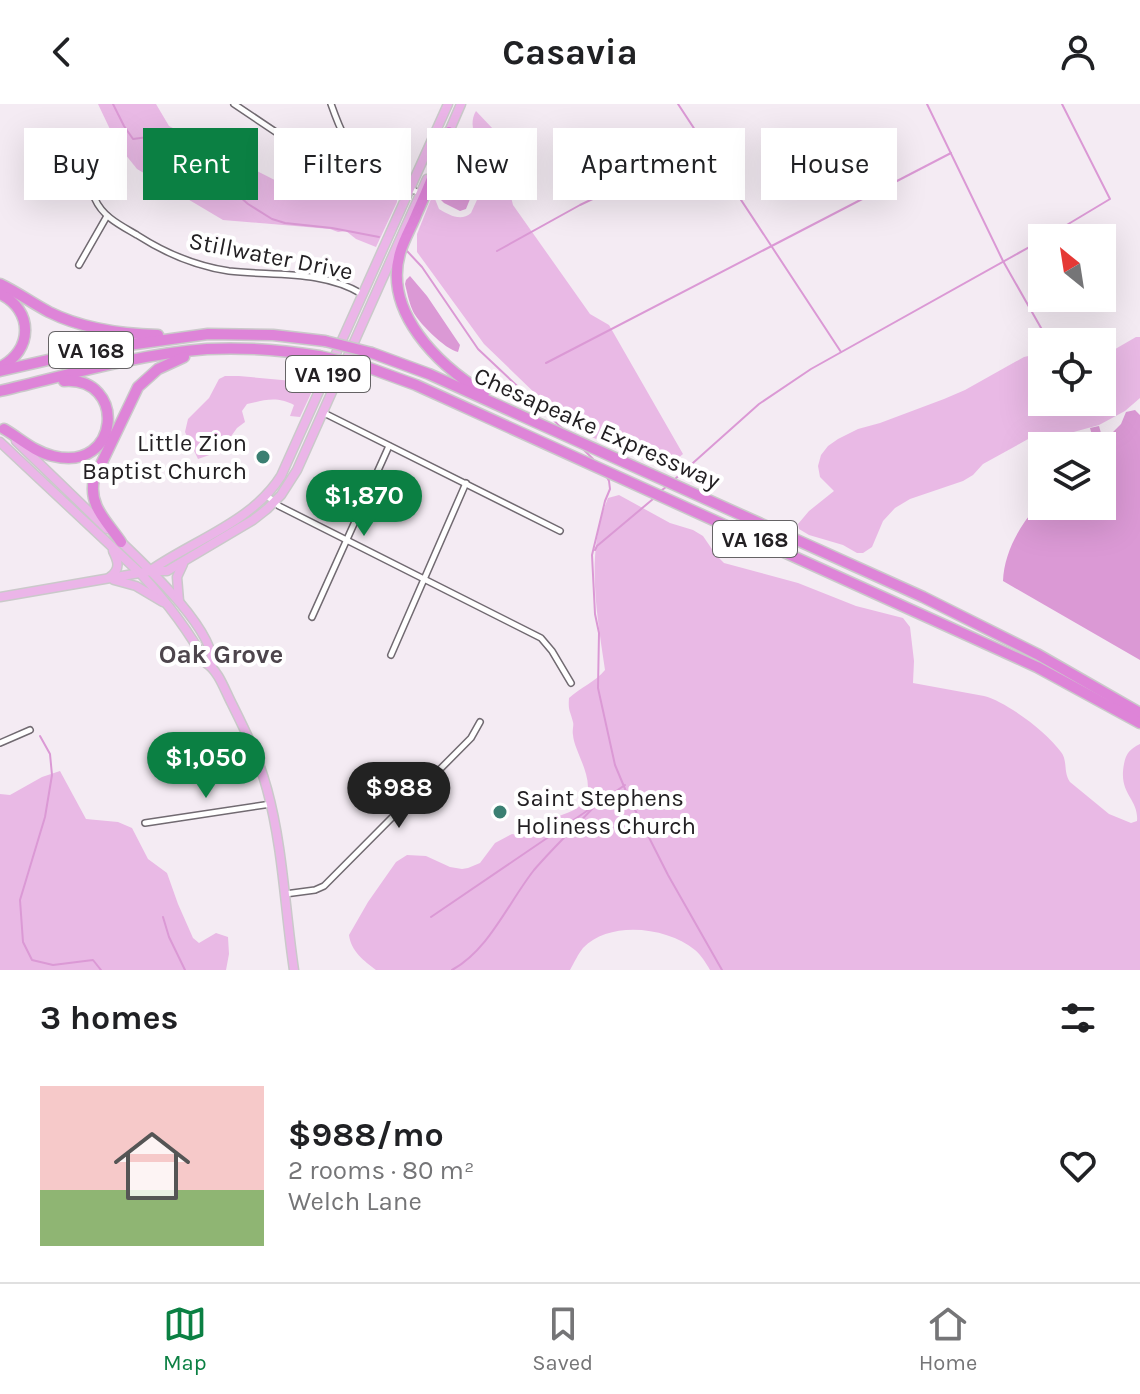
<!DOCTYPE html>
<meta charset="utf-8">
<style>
:root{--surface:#fff;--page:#f2f2f2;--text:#202124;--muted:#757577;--line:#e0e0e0;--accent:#0b8043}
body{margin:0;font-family:Karla,sans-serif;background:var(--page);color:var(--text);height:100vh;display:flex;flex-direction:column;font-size:30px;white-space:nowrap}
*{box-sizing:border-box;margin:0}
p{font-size:26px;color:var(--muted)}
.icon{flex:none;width:44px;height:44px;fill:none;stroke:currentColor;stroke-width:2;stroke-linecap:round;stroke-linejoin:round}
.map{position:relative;height:866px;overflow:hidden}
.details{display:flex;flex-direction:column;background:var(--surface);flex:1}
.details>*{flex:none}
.top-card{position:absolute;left:24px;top:24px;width:1092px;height:72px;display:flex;gap:16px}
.needle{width:52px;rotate:330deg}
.tools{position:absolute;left:1028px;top:120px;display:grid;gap:16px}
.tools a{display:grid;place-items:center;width:88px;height:88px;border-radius:0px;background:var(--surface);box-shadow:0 8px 32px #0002;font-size:40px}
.price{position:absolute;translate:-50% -68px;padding:0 18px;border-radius:28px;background:var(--accent);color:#fff;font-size:26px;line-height:52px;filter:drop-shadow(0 2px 4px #0008)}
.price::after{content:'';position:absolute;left:50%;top:48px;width:24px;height:18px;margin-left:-12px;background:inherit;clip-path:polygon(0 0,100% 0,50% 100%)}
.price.on{background:#222;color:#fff}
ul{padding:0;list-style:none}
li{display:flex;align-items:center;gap:24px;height:200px;padding:0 40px}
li+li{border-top:2px solid var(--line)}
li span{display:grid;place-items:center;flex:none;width:224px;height:160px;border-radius:0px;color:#555}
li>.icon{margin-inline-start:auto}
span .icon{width:96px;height:96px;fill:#fffc;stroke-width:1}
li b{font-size:34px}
h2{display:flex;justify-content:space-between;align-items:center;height:96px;padding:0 40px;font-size:34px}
.pill{padding:0 28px;border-radius:0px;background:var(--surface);box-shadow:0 8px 32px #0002;font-size:28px;line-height:72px}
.pill.on{background:var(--accent);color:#fff}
header{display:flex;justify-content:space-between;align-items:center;height:104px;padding:0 40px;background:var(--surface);font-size:36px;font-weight:700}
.dock{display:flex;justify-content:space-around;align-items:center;height:112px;border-top:2px solid var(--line);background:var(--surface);font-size:22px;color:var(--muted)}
.dock a{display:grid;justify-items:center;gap:4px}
.dock .on{color:var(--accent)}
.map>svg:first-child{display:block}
</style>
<header><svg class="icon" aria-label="back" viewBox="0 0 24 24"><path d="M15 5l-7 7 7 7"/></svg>Casavia<svg class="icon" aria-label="person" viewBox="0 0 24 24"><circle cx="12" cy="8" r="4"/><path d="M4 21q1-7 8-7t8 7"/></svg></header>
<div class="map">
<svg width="1140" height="866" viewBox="0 0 1140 866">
<rect width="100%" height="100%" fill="#f4ebf3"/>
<g fill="#e9b9e5">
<path d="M98,0H156L169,22L310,94L362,73L397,91V98L376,143L356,135L346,127L338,128L330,125L223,116L137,65L117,40Z"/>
<path d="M476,7L493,25L510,34L518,45L519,51L518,60L510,89L513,101L590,210L609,221L683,350L665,365L571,324L484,240L417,148V130L433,90L439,105C449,111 461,118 471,109L491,65C483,48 465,25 476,7Z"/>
<path d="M1136,233H1140V294L1125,307L1099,321L1070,329L1047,328L1030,334L983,360L973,371L963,377L910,395L895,404L883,417L872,443L863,449H857L843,441L809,431L799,425L798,420L809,407L834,387L820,373L818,362L821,351L828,342L838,335L858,325L880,319L944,295L965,286L1024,253L1042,249V298H1102V254L1117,244Z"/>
<path d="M239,272L304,278L313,280L314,283L300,313L290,312L294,301C277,292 265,296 247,300L242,307L245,318L237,324L227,338L215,349L198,355L185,328L188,315L209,294L219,275L225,272Z"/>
<path d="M619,391L670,419L693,426L703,432L716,451L724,459L798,479L856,502L903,514L910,523L914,557L913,579L984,592C1007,598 1047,628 1061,648C1068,657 1063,668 1070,678L1109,710L1131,719L1137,717C1139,694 1118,691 1124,660C1126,649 1130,645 1140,640V866H710C706,859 701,851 695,846C667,823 610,816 583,844C578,850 574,859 570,866H376C364,857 351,847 349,831L368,798L396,758L407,751L426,752L450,763L462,765L468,764L480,759L495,739L512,730C529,735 537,722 551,715C562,710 577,708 584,697C597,677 574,648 573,631C572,626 574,622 573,618C570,606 568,607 569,594C581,583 595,578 605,566C597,510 585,449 608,394Z"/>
<path d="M60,667L86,715L118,718L132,724L148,755L167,769L178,800L193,834L199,839L216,829L228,833L229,850L226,866H0V690L10,691L42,673Z"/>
</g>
<g fill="#db99d5">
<path d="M463,39L473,45L483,63L466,105L460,107L444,99L436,91L456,47Z"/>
<path d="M410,172L427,192L460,241L458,248C446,246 416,217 412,205C409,198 407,188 405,180L406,176Z"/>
<path d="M1135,306L1140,311V556L1003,477C1004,447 1022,417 1042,397V402H1102V342H1073L1072,339L1078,333L1086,336L1092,331L1090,324L1099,322L1101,329H1112L1121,320L1126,308Z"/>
</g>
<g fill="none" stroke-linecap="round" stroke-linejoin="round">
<g stroke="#db99d5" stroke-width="2">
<path d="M113,0L124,22L133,35L148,33L165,35L186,51L215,81L239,92L248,100L272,115L285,119L332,124L379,133"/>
<path d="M678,0L841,248"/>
<path d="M927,0L1003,157L1049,238"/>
<path d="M1045,134L1110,95L1062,0"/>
<path d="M407,147L422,163L478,245L564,326"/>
<path d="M497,147L580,101L704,42"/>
<path d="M546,259L951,49"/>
<path d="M583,345L593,355"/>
<path d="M606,371L609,377L610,385L605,397L592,451L595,510L599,529L598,584L615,661L628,692L668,771L722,866"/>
<path d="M675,375L759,300L811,265L1042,136"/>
<path d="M662,386L666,383"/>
<path d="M595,446L597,442L653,395"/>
<path d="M40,632L50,650L52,671L45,713L20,796L23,838L32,856L53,861L93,856L101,866"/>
<path d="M163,813L169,833L185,866"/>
<path d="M431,813L625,681"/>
<path d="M452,866C489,846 508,799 534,766C553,744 574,724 594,703"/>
</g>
<g stroke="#716a71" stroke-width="8">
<g id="street">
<path d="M234,0L307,49L325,48L345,36"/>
<path d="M331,0C351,57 365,68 420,89"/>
<path d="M95,95C103,113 120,121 137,131C165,149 195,162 229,167C273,172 323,166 362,190"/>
<path d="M79,161L107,112"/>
<path d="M324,309L560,427"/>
<path d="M266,391L279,402L541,534L552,547L571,579"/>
<path d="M312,513L389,342"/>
<path d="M391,551L466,379"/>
<path d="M0,639L30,626"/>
<path d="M145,719L271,700"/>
<path d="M285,790L315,786L324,782L471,634L480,618"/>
</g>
</g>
<g stroke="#cac9ca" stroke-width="11">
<g id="primary">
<path d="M448,30L461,0"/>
<path d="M16,337L107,425"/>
<path d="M0,338L140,469C166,497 188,525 206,559C219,567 225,587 232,600C246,628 259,655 267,685C283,743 285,806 294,866"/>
<path d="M117,434C141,457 218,528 212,562"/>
<path d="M151,466C194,436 252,418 281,372L448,0"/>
<path d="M110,473C121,465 118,457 113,447"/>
<path d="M114,476L136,482L163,498"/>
<path d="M0,493L151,467H167L253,416L267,405L281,391L297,366L427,75"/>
<path d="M179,497L177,473L183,460"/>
</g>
</g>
<g stroke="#cac9ca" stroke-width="13">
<g id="highway">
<path d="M449,28C441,56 429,82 417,109C412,122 404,135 400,149C383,208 438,261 484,289"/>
<path d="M0,180C17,188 32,199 49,208C83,225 120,230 158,231"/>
<path d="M0,190C34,206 33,247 0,263"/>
<path d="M372,249L429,270L923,493L1037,550L1140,609"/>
<path d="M364,262L416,281L1037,563L1140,619"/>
<path d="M0,267L92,246L208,230L273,231L325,237"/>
<path d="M0,287C68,271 138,250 207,245C244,243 282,246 319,252"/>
<path d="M4,325C20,334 34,348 53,352C121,369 127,272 64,277"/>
<path d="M121,438C107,417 88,402 94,375L138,283L158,265L184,253"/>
</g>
</g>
<use href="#street" stroke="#fff" stroke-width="5"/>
<use href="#primary" stroke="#ebb5e8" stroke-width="8"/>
<use href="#highway" stroke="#de84d8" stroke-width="10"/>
<g stroke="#cac9ca" stroke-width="13" stroke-linecap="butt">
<g id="highway-bridge">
<path d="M325,237L372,249"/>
<path d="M319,252L364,262"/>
</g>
</g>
<use href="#highway-bridge" stroke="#de84d8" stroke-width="10"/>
</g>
<g fill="#3b7f72" stroke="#fff" stroke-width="3">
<circle cx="263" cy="353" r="8"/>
<circle cx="500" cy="708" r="8"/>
</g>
<g text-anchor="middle" stroke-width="8" stroke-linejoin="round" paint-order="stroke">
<g fill="#fff" stroke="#656365" stroke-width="2">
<rect x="49" y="228" width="84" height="36" rx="6"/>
<rect x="286" y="252" width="84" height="36" rx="6"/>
<rect x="713" y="417" width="84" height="36" rx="6"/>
</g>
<g font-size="22" font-weight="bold" fill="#232023">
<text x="91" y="254">VA 168</text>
<text x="328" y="278">VA 190</text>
<text x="755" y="443">VA 168</text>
</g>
<g font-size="24" fill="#232023" stroke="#fff">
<text transform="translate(271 152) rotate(11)" y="8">Stillwater Drive</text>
<text transform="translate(597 324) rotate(24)" y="8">Chesapeake Expressway</text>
</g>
<g font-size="24" fill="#232023" stroke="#fff" text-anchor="end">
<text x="247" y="347">Little Zion<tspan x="247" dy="28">Baptist Church</tspan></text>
<text x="516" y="702" text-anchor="start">Saint Stephens<tspan x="516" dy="28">Holiness Church</tspan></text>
</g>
<g font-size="26" font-weight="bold" fill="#4d454c" stroke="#fff">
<text x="221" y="559">Oak Grove</text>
</g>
</g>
</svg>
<div class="tools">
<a><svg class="needle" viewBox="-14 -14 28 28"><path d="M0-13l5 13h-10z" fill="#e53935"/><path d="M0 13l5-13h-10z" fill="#757577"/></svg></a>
<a><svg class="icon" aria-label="locate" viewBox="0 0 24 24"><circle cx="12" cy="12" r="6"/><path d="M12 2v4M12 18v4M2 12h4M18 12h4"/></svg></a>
<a><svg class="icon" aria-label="layers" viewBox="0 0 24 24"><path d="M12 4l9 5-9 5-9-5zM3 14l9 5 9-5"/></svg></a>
</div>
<b class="price" style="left:364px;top:434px">$1,870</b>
<b class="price" style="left:206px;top:696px">$1,050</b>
<b class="price on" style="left:399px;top:726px">$988</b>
<div class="top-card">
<a class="pill">Buy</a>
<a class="pill on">Rent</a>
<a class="pill">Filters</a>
<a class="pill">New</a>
<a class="pill">Apartment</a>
<a class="pill">House</a>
</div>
</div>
<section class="details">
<h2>3 homes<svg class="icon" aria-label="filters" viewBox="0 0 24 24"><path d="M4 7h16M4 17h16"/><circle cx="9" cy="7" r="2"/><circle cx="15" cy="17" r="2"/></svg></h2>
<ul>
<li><span style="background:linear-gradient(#f6c9c9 65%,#8fb573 0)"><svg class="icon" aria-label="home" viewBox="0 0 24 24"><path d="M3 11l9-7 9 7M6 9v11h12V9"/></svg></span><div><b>$988/mo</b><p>2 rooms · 80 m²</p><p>Welch Lane</p></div><svg class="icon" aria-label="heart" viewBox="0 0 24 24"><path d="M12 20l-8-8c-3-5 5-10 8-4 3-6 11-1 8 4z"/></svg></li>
</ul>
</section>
<nav class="dock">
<a class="on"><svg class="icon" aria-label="map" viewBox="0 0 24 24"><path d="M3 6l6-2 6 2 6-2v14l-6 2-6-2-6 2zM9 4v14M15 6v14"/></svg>Map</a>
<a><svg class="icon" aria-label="saved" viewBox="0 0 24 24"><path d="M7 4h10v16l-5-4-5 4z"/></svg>Saved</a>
<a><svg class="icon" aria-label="home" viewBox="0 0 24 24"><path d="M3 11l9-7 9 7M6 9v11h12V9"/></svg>Home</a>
</nav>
